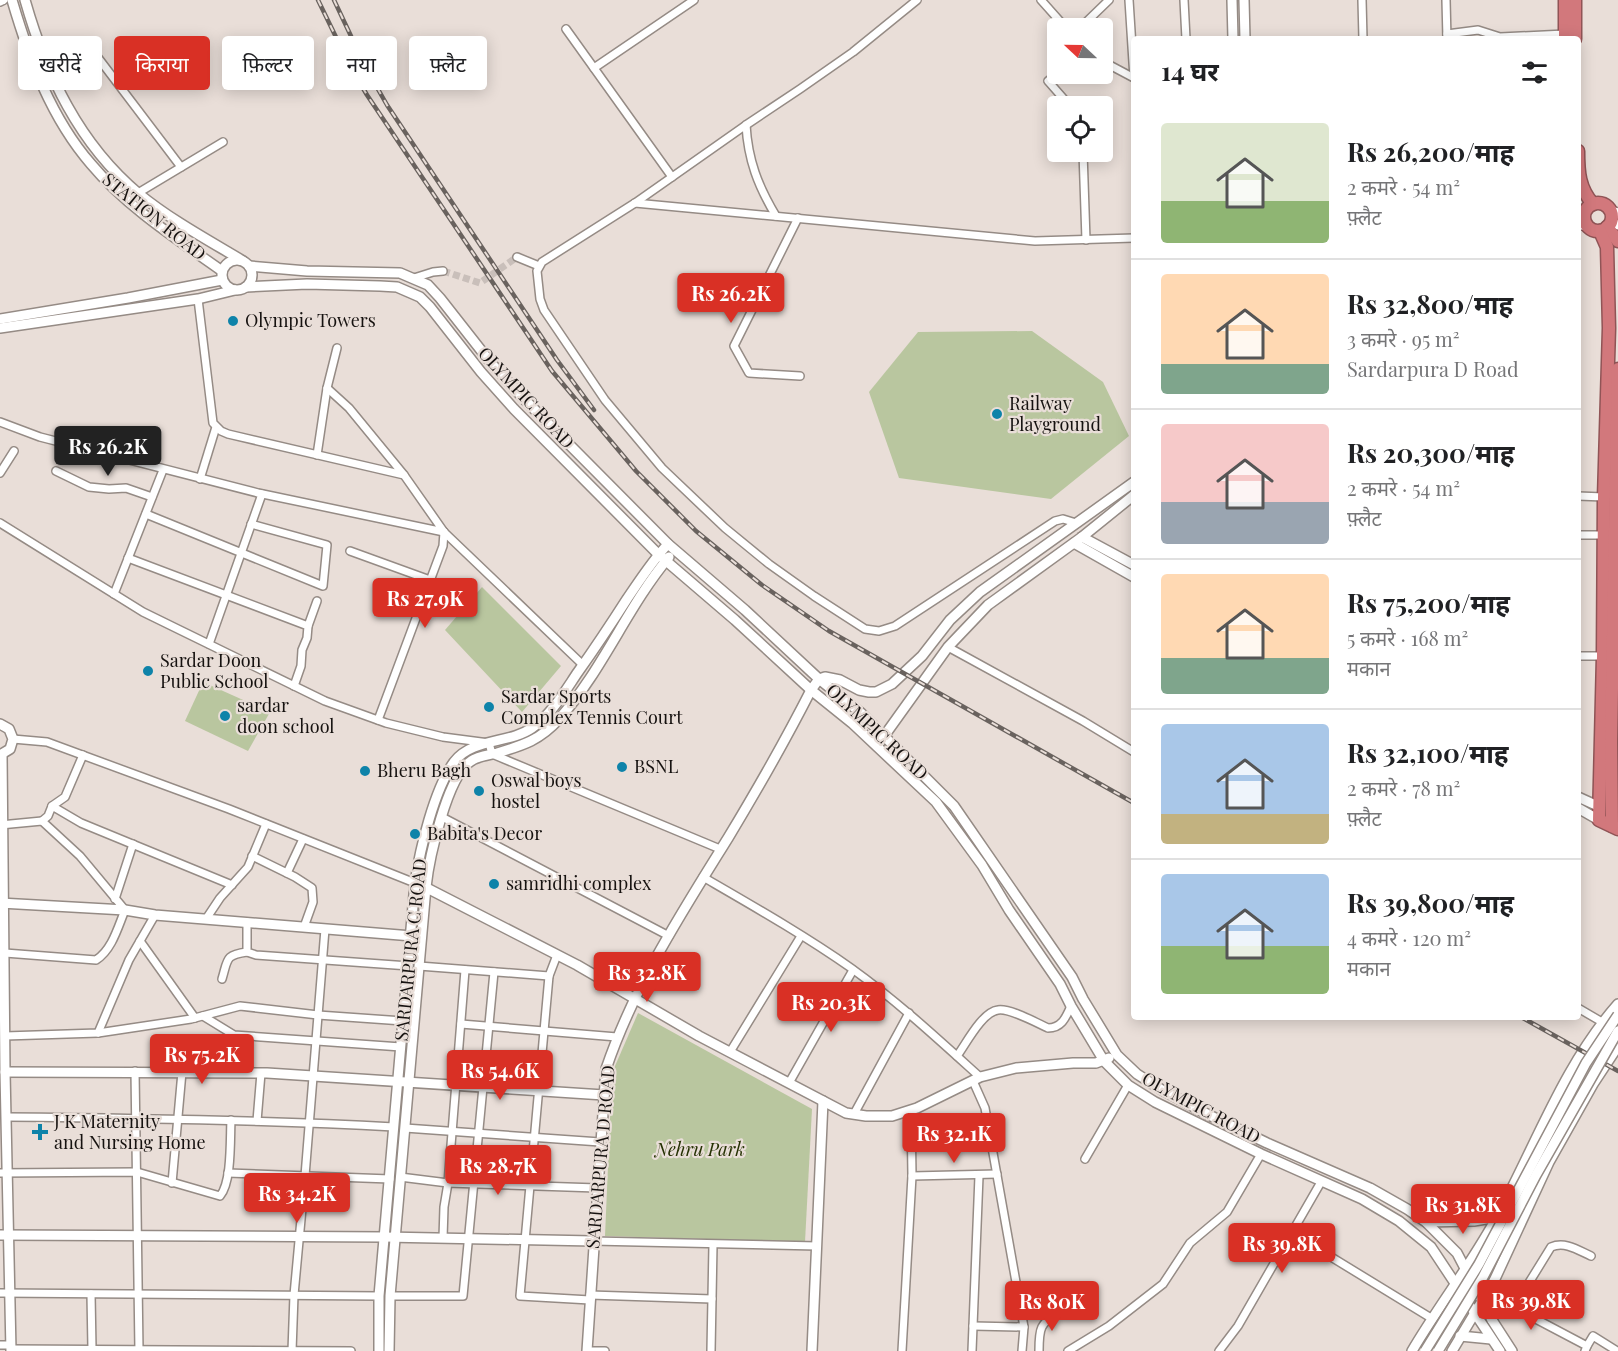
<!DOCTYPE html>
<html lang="hi">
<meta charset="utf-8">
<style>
:root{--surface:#fff;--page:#f2f2f2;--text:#202124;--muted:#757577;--line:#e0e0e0;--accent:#d93025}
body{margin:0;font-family:"Playfair Display","Noto Sans Devanagari",serif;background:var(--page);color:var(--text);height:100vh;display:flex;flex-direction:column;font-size:22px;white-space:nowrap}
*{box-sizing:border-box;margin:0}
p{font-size:20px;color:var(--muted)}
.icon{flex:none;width:33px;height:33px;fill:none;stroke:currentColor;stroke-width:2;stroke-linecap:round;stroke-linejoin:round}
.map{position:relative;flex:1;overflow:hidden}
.panel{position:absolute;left:1131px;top:36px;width:450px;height:984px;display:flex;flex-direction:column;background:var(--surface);border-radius:6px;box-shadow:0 3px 15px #0003}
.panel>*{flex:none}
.banner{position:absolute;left:18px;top:36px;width:570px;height:54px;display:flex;gap:12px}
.needle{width:39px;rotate:292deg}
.fabs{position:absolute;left:1047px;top:18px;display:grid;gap:12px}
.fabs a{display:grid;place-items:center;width:66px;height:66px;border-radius:6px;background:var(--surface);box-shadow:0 3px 15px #0003;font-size:30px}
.price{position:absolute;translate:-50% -51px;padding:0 14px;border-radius:6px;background:var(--accent);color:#fff;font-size:20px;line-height:39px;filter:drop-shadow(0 2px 3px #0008)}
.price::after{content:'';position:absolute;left:50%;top:36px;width:18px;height:14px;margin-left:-9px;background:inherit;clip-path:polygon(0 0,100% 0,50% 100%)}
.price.current{background:#222;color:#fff}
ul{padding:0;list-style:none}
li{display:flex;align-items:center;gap:18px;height:150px;padding:0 30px}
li+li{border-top:2px solid var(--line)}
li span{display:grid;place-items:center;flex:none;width:168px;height:120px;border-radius:6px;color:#555}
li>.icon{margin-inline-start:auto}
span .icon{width:72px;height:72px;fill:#fffc;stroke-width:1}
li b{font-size:26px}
h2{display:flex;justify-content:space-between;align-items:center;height:72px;padding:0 30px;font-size:26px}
.chip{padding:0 21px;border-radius:6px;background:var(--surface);box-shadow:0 3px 15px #0003;font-size:21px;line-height:54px}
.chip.current{background:var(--accent);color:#fff}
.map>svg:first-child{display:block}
</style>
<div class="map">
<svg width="1618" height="1351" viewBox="0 0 1618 1351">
<rect width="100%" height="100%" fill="#e9ded8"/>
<g fill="#b9c69f">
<path d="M1032,331L1103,382L1129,436L1051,499L899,478L869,392L918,332Z"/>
<path d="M482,587L561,666L522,712L445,630Z"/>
<path d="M203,682L270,712L248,751L185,721Z"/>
<path d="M638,1013L812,1109L805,1242L605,1236L612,1073Z"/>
</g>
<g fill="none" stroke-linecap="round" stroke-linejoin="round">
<path stroke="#c9bfba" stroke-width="7" stroke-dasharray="7 3.5" stroke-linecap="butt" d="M443,271L480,283L517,257"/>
<g stroke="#958b85" stroke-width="10">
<g id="street">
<path d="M917,0L853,52L800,89L746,125L635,203L542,262L537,271L540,299L544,310L605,400L662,468L725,528L769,564L814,596L865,629L879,631L895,626L1055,521L1063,519L1076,523"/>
<path d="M1041,0L1066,28"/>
<path d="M1129,0L1134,78"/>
<path d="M1184,0L1186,39"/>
<path d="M1362,0L1363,39"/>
<path d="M1446,0L1447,39"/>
<path d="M0,2L4,0"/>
<path d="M1080,28L1109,0"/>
<path d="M566,29L672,177"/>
<path d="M1447,34L1478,30L1500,37L1565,34"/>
<path d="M1102,61L1134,78"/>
<path d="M594,68L694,0"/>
<path d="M37,73L90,47L181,167"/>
<path d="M1058,73L1048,81L1070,106"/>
<path d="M746,125C748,160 758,186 776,216"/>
<path d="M1083,152L1086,240"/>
<path d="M138,193L223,142"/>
<path d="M635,203L1035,241L1134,238"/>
<path d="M798,218L734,346L749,373L800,376"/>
<path d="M517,257L539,266"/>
<path d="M414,278L433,272L443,271"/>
<path d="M327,388L349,408L404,475"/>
<path d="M0,422L40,437L258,493L444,532L404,475L228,434L221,431L213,423L198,299"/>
<path d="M317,455L327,388L337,348"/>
<path d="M56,471L89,487L109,489L126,488L152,497"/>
<path d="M0,473L14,451"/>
<path d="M200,479L216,427"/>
<path d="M1578,496L1604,497"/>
<path d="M146,514L323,586L327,545L251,524"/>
<path d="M0,523L143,612L325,701L386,723L443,737L489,743L492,754L720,849"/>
<path d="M444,532L583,665"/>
<path d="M1578,535H1605"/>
<path d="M350,551L430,580"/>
<path d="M128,558L308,626L307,638L302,650L301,666L294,686"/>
<path d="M114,594L163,470"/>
<path d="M308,626L317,601"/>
<path d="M209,644L262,494"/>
<path d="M948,647L1083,721L1134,752"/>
<path d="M1578,656H1603"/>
<path d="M378,720L443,546L444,532"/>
<path d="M13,739L47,742L229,809L415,883"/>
<path d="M52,806L65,797L83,755"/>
<path d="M442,817L669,936"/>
<path d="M42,821L48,816L52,806L81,823L232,885"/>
<path d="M0,825L42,821L80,856L125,910C118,927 112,950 96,960L5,953"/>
<path d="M252,856L295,877L312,888L313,902L304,927"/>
<path d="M287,873L303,839"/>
<path d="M703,877C753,906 804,935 851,968C897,1001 938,1039 980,1077"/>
<path d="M115,899L133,844"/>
<path d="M206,919L220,898L248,867L266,824"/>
<path d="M247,922V952L256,955L409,966"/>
<path d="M140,941L195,1018"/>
<path d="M557,955L549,976L520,1296L590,1300"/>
<path d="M419,966L549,976"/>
<path d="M222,979C228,959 225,955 247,952"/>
<path d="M1578,1008L1602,1022"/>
<path d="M203,1016L234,1035L401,1047"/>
<path d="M461,1024L617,1037"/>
<path d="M98,1033L129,960L155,915"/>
<path d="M5,1036L98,1033L191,1019L240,1006L318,1015L403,1021"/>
<path d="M730,1052L801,936"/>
<path d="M957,1056C966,1044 982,1012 998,1010C1010,1008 1037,1023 1048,1028C1062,1028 1066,1017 1071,1006"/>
<path d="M135,1071L139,1351"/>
<path d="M973,1081L985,1108L1024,1327L1022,1351"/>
<path d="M789,1083L853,970"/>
<path d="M854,1114L909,1013"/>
<path d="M6,1117C136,1118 265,1120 394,1127"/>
<path d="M257,1121L261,1073"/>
<path d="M405,1128L600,1142"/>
<path d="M1085,1159L1128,1085"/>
<path d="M0,1173L137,1172L220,1196C232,1182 230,1139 231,1120"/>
<path d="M228,1173L390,1179"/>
<path d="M912,1176L997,1174"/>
<path d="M400,1177L448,1183L597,1188"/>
<path d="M172,1183L182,1072"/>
<path d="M1292,1233L1431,1318"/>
<path d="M443,1238L444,1207L448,1183L465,970"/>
<path d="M593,1241L817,1246"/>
<path d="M0,1293L379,1296"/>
<path d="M91,1294L92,1349"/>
<path d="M590,1295L712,1299"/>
<path d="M390,1296H463L494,972"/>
<path d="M1496,1298L1587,1346L1585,1351"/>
<path d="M1514,1307L1551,1247C1565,1241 1578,1250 1591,1256"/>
<path d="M973,1326L1024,1327"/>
<path d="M0,1345H11"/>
<path d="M1587,1346L1593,1336L1617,1351"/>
<path d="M11,1349L351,1351"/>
<path d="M292,1351L294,1295L305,1176L325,929"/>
<path d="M587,1351H605"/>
<path d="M711,1351L713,1245"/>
<path d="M902,1351L912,1176L911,1110"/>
<path d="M972,1351L979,1176"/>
<path d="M1039,1351C1039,1327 1040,1325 1059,1310"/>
<path d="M1068,1351L1109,1326L1163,1284L1190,1243L1227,1212L1261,1154"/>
<path d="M1219,1351L1238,1326L1321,1182"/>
</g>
</g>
<g stroke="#958b85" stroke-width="12">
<g id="secondary">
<path d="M12,0C29,58 51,118 91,164C127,207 177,239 222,271"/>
<path d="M25,0C46,74 79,144 139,194C171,220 208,240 243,261"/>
<path d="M1232,0L1233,39"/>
<path d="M1244,0L1245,39"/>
<path d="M1611,211L1618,213"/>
<path d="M1578,213L1584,214"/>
<path d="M1610,223L1618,225"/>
<path d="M1578,225H1587"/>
<circle cx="237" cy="275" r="15"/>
<path d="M249,266L307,271L400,273L428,285L440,298L491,363L524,399L668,544L745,610L819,679L861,713L954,806L1072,977L1083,999L1117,1055L1137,1074L1162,1090L1207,1114L1267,1143L1370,1188L1407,1209L1426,1222L1457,1253L1492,1320L1512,1351"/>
<path d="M246,287L307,284L380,286L397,287L420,297L430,307L481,372L514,409L658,554L735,620L811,690L852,723L936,802L982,865L1009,910L1060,984L1071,1006L1104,1061L1128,1085L1155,1102L1261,1154L1362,1199L1399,1221L1431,1247L1500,1351"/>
<path d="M0,319L128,298L222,280"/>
<path d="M0,328L198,299L235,290"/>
<path d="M1082,537L1134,565"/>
<path d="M1074,543L1134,577"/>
<path d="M0,724L9,729L13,739L10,749L0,755"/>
<path d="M877,746L948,647L988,605L1082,537L1134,495"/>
<path d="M2,755L5,1072L11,1351"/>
<path d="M1578,797L1600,807"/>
<path d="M1578,808L1599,820"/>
<path d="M423,886L577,965L699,1036L846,1113L866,1116H892L917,1108L980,1077L1016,1068L1073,1063H1096L1109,1058"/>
<path d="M0,903L125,910L155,915L412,936"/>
<path d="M5,1072L267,1073L604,1095"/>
<path d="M1426,1222L1474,1221L1498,1217"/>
<path d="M0,1235L385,1237L593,1241"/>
<path d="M1492,1320L1496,1306L1494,1281"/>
<path d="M1460,1336L1491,1339"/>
<path d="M379,1351V1296L415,883C420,849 434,790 454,762C472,738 509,744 532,728C552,714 565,691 578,672C595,648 611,624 627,599C640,580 652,561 668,544"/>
<path d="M389,1351L390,1296L426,887C429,859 447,776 471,761C478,756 489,755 497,753C524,745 540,740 559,719C603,670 627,607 669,557"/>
<path d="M587,1351L606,1069C634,986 682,912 728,838C757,790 785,741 811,690L819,679L825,677L840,680L859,690L869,692H876L892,684L922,656L950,620L980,592L1134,482"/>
<path d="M812,1351L823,1101"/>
<path d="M1412,1351C1439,1305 1473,1262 1498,1215C1536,1145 1564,1065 1618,1004"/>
<path d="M1452,1351L1494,1281L1549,1162L1593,1084L1618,1046"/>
</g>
</g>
<g stroke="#905456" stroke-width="15">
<g id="highway">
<path d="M1565,0V39"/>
<path d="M1575,39V0"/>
<path d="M1578,151C1578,172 1579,188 1593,204"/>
<circle cx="1598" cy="217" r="14"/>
<path d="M1607,227L1618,241"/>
<path d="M1600,231L1607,247L1609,328L1604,497L1603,656L1599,820L1618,829"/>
<path d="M1612,826L1611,742L1618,369"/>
</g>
</g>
<use href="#street" stroke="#fff" stroke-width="7"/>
<use href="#secondary" stroke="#fff" stroke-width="9"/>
<use href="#highway" stroke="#d2787c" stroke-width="12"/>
<g stroke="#69625e" stroke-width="4.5">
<g id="rail">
<path d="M318,0L350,66L367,95L552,371L636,471L696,531L762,585L829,631L1134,803"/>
<path d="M334,0L366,68L387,105L557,360L594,410"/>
<path d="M1521,1017L1618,1071"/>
</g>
</g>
<use href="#rail" stroke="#e9ded8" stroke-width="2" stroke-dasharray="7" stroke-linecap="butt"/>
<g stroke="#958b85" stroke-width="12" stroke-linecap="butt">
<g id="secondary-bridge">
<path d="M1425,1351L1479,1264L1586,1063L1618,1015"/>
<path d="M1438,1351L1483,1277L1536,1175L1618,1031"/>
</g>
</g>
<use href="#secondary-bridge" stroke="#fff" stroke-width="9"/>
</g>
<g fill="#0e83a9" stroke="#e9ded8" stroke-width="2">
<circle cx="233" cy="321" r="6"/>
<circle cx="997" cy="414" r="6"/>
<circle cx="148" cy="671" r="6"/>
<circle cx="489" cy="707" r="6"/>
<circle cx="225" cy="716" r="6"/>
<circle cx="622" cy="767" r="6"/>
<circle cx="365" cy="771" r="6"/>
<circle cx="479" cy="791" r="6"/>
<circle cx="415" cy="834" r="6"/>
<circle cx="494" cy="884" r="6"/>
<path d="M37 1123h6v6h6v6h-6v6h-6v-6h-6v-6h6z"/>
</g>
<g text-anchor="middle" stroke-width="4.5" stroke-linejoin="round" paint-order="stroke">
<g font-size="18" fill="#161210" stroke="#e9ded8">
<text transform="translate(154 217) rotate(39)" y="6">STATION ROAD</text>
<text transform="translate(526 398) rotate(47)" y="6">OLYMPIC ROAD</text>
<text transform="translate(877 732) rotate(43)" y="6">OLYMPIC ROAD</text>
<text transform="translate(411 950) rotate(-84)" y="6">SARDARPURA C ROAD</text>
<text transform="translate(1201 1108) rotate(28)" y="6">OLYMPIC ROAD</text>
<text transform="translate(601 1157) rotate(-85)" y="6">SARDARPURA D ROAD</text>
</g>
<g font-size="18" fill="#161210" stroke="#e9ded8" text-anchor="start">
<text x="245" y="327">Olympic Towers</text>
<text x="1009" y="410">Railway<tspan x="1009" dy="21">Playground</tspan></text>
<text x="160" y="667">Sardar Doon<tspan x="160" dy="21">Public School</tspan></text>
<text x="501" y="703">Sardar Sports<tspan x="501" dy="21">Complex Tennis Court</tspan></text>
<text x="237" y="712">sardar<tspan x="237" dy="21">doon school</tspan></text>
<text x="634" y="773">BSNL</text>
<text x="377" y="777">Bheru Bagh</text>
<text x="491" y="787">Oswal boys<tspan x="491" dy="21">hostel</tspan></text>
<text x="427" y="840">Babita's Decor</text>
<text x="506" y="890">samridhi complex</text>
<text x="54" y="1128">J K Maternity<tspan x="54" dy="21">and Nursing Home</tspan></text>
</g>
<g font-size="18" font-style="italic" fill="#263203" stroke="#e9ded8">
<text x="700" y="1156">Nehru Park</text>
</g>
</g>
</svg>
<div class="fabs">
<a><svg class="needle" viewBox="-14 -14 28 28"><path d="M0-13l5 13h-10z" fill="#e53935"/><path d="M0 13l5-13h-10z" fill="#757577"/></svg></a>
<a><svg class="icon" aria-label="locate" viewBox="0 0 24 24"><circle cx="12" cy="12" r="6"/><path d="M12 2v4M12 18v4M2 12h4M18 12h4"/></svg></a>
</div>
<b class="price" style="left:731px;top:324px">Rs 26.2K</b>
<b class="price current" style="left:108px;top:477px">Rs 26.2K</b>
<b class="price" style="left:425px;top:629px">Rs 27.9K</b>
<b class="price" style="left:647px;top:1003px">Rs 32.8K</b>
<b class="price" style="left:831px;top:1033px">Rs 20.3K</b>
<b class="price" style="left:202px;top:1085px">Rs 75.2K</b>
<b class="price" style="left:500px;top:1101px">Rs 54.6K</b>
<b class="price" style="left:954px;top:1164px">Rs 32.1K</b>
<b class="price" style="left:498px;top:1196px">Rs 28.7K</b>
<b class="price" style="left:297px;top:1224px">Rs 34.2K</b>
<b class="price" style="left:1463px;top:1235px">Rs 31.8K</b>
<b class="price" style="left:1282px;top:1274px">Rs 39.8K</b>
<b class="price" style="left:1531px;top:1331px">Rs 39.8K</b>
<b class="price" style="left:1052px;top:1332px">Rs 80K</b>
<div class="banner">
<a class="chip">खरीदें</a>
<a class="chip current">किराया</a>
<a class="chip">फ़िल्टर</a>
<a class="chip">नया</a>
<a class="chip">फ़्लैट</a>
</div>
<section class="panel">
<h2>14 घर<svg class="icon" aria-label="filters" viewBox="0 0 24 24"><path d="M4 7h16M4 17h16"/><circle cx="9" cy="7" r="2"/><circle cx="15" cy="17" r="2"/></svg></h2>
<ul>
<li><span style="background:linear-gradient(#dfe7d0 65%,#8fb573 0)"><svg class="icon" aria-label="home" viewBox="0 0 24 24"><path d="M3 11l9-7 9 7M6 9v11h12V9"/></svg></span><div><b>Rs 26,200/माह</b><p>2 कमरे · 54 m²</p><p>फ़्लैट</p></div></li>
<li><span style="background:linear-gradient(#ffd9b3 75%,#7fa58c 0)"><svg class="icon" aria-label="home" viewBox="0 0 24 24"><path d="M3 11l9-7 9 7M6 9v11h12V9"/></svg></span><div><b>Rs 32,800/माह</b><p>3 कमरे · 95 m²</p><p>Sardarpura D Road</p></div></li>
<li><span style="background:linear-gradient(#f6c9c9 65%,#9aa5b1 0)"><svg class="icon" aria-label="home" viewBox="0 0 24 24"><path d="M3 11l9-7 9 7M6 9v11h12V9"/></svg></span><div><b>Rs 20,300/माह</b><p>2 कमरे · 54 m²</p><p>फ़्लैट</p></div></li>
<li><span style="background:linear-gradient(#ffd9b3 70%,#7fa58c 0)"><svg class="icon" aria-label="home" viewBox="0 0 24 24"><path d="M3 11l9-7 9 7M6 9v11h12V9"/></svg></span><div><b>Rs 75,200/माह</b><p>5 कमरे · 168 m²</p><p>मकान</p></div></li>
<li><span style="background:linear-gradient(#a9c7e8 75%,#c2b280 0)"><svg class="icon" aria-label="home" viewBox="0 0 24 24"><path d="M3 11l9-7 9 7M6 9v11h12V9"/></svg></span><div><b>Rs 32,100/माह</b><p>2 कमरे · 78 m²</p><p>फ़्लैट</p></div></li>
<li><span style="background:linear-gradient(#a9c7e8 60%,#8fb573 0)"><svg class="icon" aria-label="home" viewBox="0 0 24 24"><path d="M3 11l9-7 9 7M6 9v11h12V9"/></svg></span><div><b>Rs 39,800/माह</b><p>4 कमरे · 120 m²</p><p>मकान</p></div></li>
</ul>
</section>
</div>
